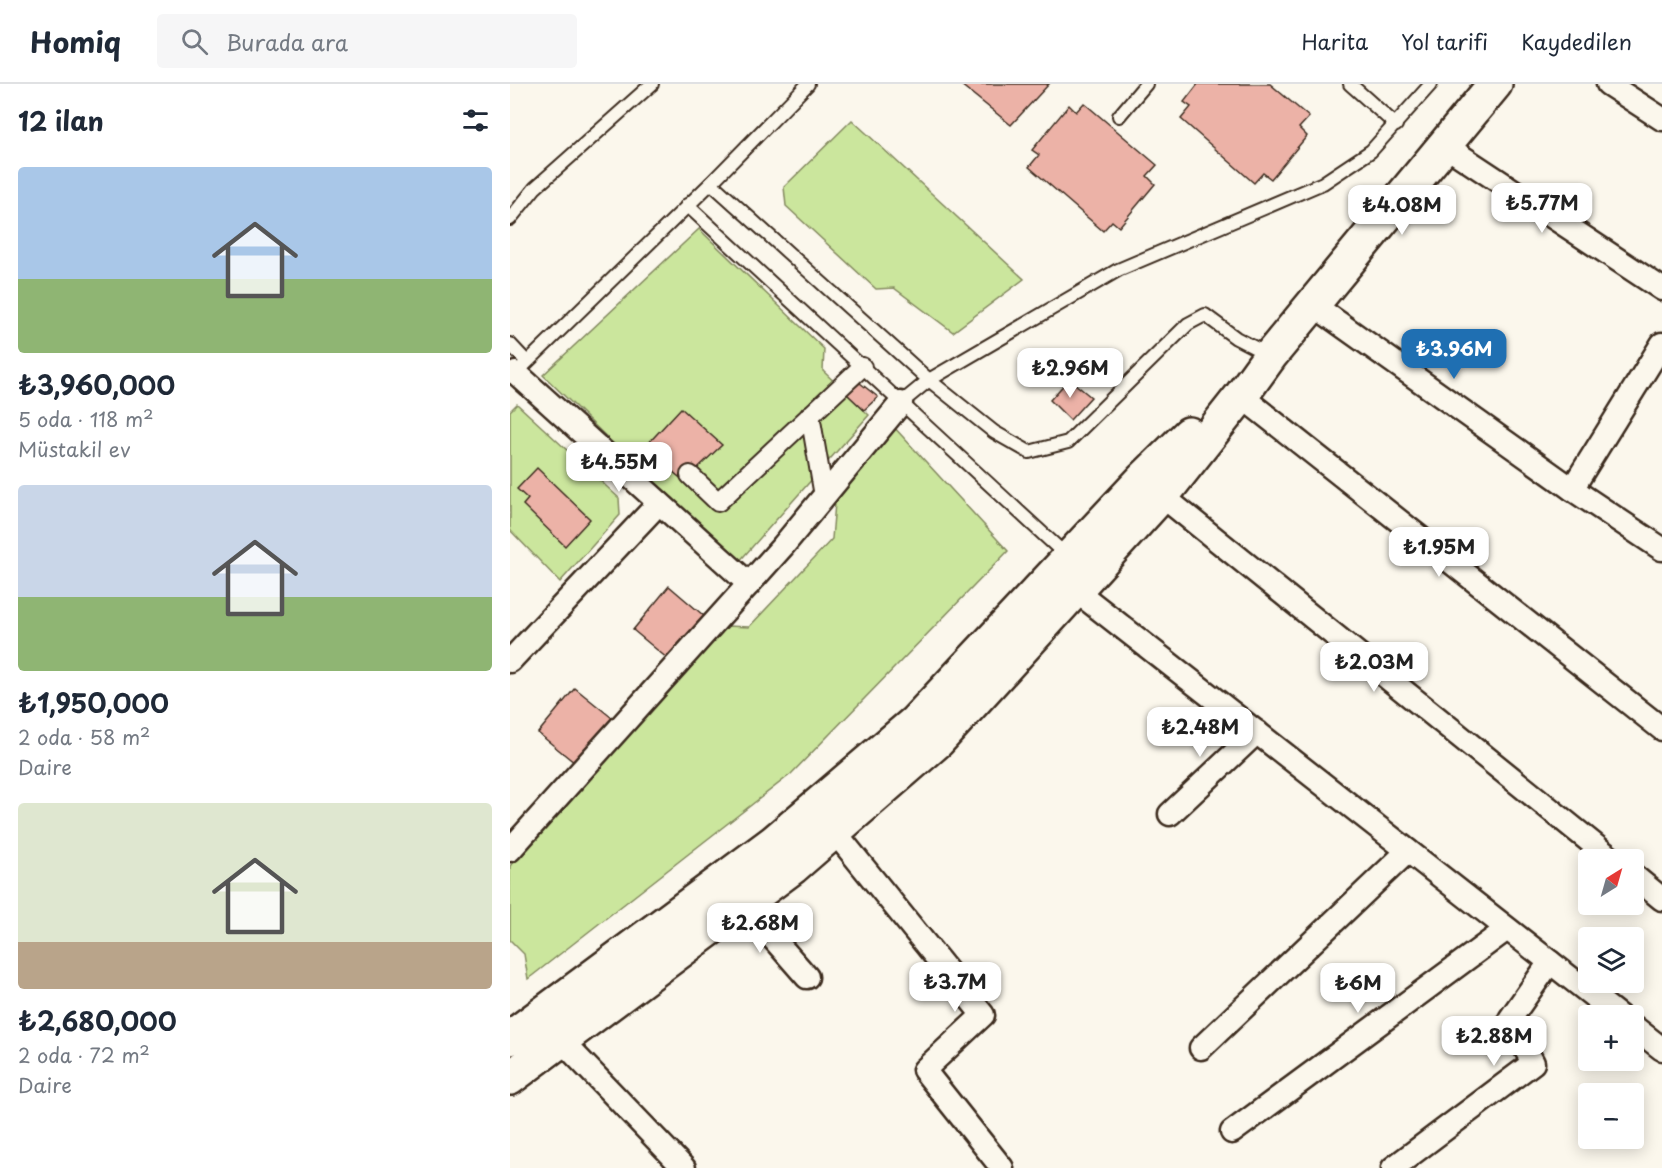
<!DOCTYPE html>
<html lang="tr">
<meta charset="utf-8">
<style>
:root{--surface:#fff;--page:#f6f6f7;--text:#1f2937;--muted:#747a83;--line:#e0e1e3;--accent:#1f6fb2}
body{margin:0;font-family:"Playpen Sans",sans-serif;background:var(--page);color:var(--text);height:100vh;display:flex;flex-direction:column;font-size:22px;white-space:nowrap}
*{box-sizing:border-box;margin:0}
p{font-size:20px;color:var(--muted)}
.icon{flex:none;width:33px;height:33px;fill:none;stroke:currentColor;stroke-width:2;stroke-linecap:round;stroke-linejoin:round}
.map{position:relative;flex:1;overflow:hidden}
.details{display:flex;flex-direction:column;background:var(--surface);width:510px}
.details>*{flex:none}
.needle{width:39px;rotate:37deg}
.tools{position:absolute;left:1068px;top:765px;display:grid;gap:12px}
.tools a{display:grid;place-items:center;width:66px;height:66px;border-radius:6px;background:var(--surface);box-shadow:0 3px 15px #0003;font-size:30px}
.price{position:absolute;translate:-50% -51px;padding:0 14px;border-radius:12px;background:#fff;color:#222;font-size:20px;line-height:39px;filter:drop-shadow(0 2px 3px #0008)}
.price::after{content:'';position:absolute;left:50%;top:36px;width:18px;height:14px;margin-left:-9px;background:inherit;clip-path:polygon(0 0,100% 0,50% 100%)}
.price.selected{background:var(--accent);color:#fff}
ul{padding:0;list-style:none}
li{display:grid;align-content:center;gap:12px;height:318px;padding:0 18px}
li span{display:grid;place-items:center;height:186px;border-radius:6px;color:#555}
li>.icon{margin-inline-start:auto}
span .icon{width:108px;height:108px;fill:#fffc;stroke-width:1}
li b{font-size:26px}
h2{display:flex;justify-content:space-between;align-items:center;height:72px;padding:0 18px;font-size:26px}
header{display:flex;align-items:center;gap:36px;box-sizing:border-box;height:84px;padding:0 30px;background:var(--surface);border-bottom:2px solid var(--line)}
header strong{font-size:28px}
nav{display:flex;gap:33px;margin-inline-start:auto;font-size:21px}
.search{width:420px;height:54px;background:var(--page);display:flex;align-items:center;gap:15px;box-sizing:border-box;padding:0 21px;border-radius:6px;color:var(--muted);font-size:22px}
main{display:flex;flex:1;min-height:0}
.map>svg:first-child{display:block}
</style>
<header>
<strong>Homiq</strong>
<div class="search"><svg class="icon" aria-label="search" viewBox="0 0 24 24"><circle cx="10" cy="10" r="6"/><path d="M15 15l6 6"/></svg>Burada ara</div>
<nav><a>Harita</a><a>Yol tarifi</a><a>Kaydedilen</a></nav>
</header>
<main>
<section class="details">
<h2>12 ilan<svg class="icon" aria-label="filters" viewBox="0 0 24 24"><path d="M4 7h16M4 17h16"/><circle cx="9" cy="7" r="2"/><circle cx="15" cy="17" r="2"/></svg></h2>
<ul>
<li><span style="background:linear-gradient(#a9c7e8 60%,#8fb573 0)"><svg class="icon" aria-label="home" viewBox="0 0 24 24"><path d="M3 11l9-7 9 7M6 9v11h12V9"/></svg></span><div><b>₺3,960,000</b><p>5 oda · 118 m²</p><p>Müstakil ev</p></div></li>
<li><span style="background:linear-gradient(#c9d6e8 60%,#8fb573 0)"><svg class="icon" aria-label="home" viewBox="0 0 24 24"><path d="M3 11l9-7 9 7M6 9v11h12V9"/></svg></span><div><b>₺1,950,000</b><p>2 oda · 58 m²</p><p>Daire</p></div></li>
<li><span style="background:linear-gradient(#dfe7d0 75%,#b9a48a 0)"><svg class="icon" aria-label="home" viewBox="0 0 24 24"><path d="M3 11l9-7 9 7M6 9v11h12V9"/></svg></span><div><b>₺2,680,000</b><p>2 oda · 72 m²</p><p>Daire</p></div></li>
</ul>
</section>
<div class="map">
<svg width="1152" height="1084" viewBox="0 0 1152 1084">
<rect width="100%" height="100%" fill="#fbf7ec"/>
<filter id="ink" filterUnits="userSpaceOnUse"><feTurbulence type="fractalNoise" baseFrequency=".0167" numOctaves="2"/><feDisplacementMap in="SourceGraphic" scale="12" xChannelSelector="R" yChannelSelector="G"/><feConvolveMatrix kernelMatrix="1 2 1 2 8 2 1 2 1" color-interpolation-filters="sRGB"/></filter>
<g filter="url(#ink)">
<g fill="#cbe69d" stroke="#83885e" stroke-width="1.5">
<path d="M342,36L514,195L443,248L384,204L366,205L276,122L274,103Z"/>
<path d="M189,145L314,265L313,287L359,331L227,480L33,291Z"/>
<path d="M7,320L109,414L110,431L50,498L0,446V327Z"/>
<path d="M382,341L498,467L281,690L18,895L14,870L0,856V782L217,542L239,543L322,455L325,419Z"/>
</g>
<g fill="#ecb2a7" stroke="#3b2a1e" stroke-width="1.5">
<path d="M450,0H539L501,41Z"/>
<path d="M688,0H760L799,33L789,44L797,52L761,95L753,89L744,99L671,35L681,23L674,18Z"/>
<path d="M574,19L647,81L637,92L645,100L609,143L602,137L593,147L519,83L529,71L522,66L559,21L566,28Z"/>
<path d="M559,295L581,313L560,336L540,316Z"/>
<path d="M350,299L368,313L354,326L337,310Z"/>
<path d="M171,324L212,361L174,397L134,364Z"/>
<path d="M27,384L80,435L55,462L13,421L18,415L7,405Z"/>
<path d="M159,502L200,537L164,580L123,546Z"/>
<path d="M65,604L107,638L70,683L28,649Z"/>
</g>
<g fill="none" stroke-linecap="round" stroke-linejoin="round">
<g stroke="#3b2a1e" stroke-width="16">
<g id="service">
<path d="M840,0L886,41"/>
<path d="M609,32L636,0"/>
<path d="M201,99L419,296L484,348L519,368L558,358L678,240L695,231L726,254L759,271"/>
<path d="M177,121L558,473"/>
<path d="M0,135L25,104L142,0"/>
<path d="M0,260L16,277"/>
<path d="M2,293L201,99L298,0"/>
<path d="M391,319L419,296L608,186L813,99L861,67L921,0"/>
</g>
</g>
<g stroke="#3b2a1e" stroke-width="22">
<g id="pedestrian">
<path d="M300,331L314,412"/>
<path d="M180,391L208,418L352,283"/>
</g>
</g>
<g stroke="#3b2a1e" stroke-width="27">
<g id="minor">
<path d="M1098,0L1152,35"/>
<path d="M934,61L1152,205"/>
<path d="M802,220L1062,405L1152,465"/>
<path d="M6,289L239,500"/>
<path d="M731,312L1152,645"/>
<path d="M1062,405L1152,260"/>
<path d="M651,411L1103,776"/>
<path d="M565,506L1109,932"/>
<path d="M0,577L149,419"/>
<path d="M660,730L747,648"/>
<path d="M324,747L473,931L414,986L492,1084"/>
<path d="M0,766L273,462L391,319"/>
<path d="M1124,792L1152,815"/>
<path d="M233,820L297,893"/>
<path d="M1124,943L1152,965"/>
<path d="M51,956L174,1084"/>
<path d="M691,964L898,767"/>
<path d="M722,1048L997,845"/>
<path d="M883,1084L1023,979L1000,935L1040,878"/>
</g>
</g>
<g stroke="#3b2a1e" stroke-width="38">
<g id="secondary">
<path d="M0,954L264,758L405,638L633,395L679,350"/>
<path d="M0,994L283,783L428,657L659,403L731,312L760,272L985,0"/>
</g>
</g>
<use href="#service" stroke="#fbf7ec" stroke-width="12"/>
<use href="#pedestrian" stroke="#fbf7ec" stroke-width="18"/>
<use href="#minor" stroke="#fbf7ec" stroke-width="22"/>
<use href="#secondary" stroke="#fbf7ec" stroke-width="33"/>
</g>
</g>
</svg>
<div class="tools">
<a><svg class="needle" viewBox="-14 -14 28 28"><path d="M0-13l5 13h-10z" fill="#e53935"/><path d="M0 13l5-13h-10z" fill="#747a83"/></svg></a>
<a><svg class="icon" aria-label="layers" viewBox="0 0 24 24"><path d="M12 4l9 5-9 5-9-5zM3 14l9 5 9-5"/></svg></a>
<a>+</a>
<a>−</a>
</div>
<b class="price" style="left:1032px;top:150px">₺5.77M</b>
<b class="price" style="left:892px;top:152px">₺4.08M</b>
<b class="price selected" style="left:944px;top:296px">₺3.96M</b>
<b class="price" style="left:560px;top:315px">₺2.96M</b>
<b class="price" style="left:109px;top:409px">₺4.55M</b>
<b class="price" style="left:929px;top:494px">₺1.95M</b>
<b class="price" style="left:864px;top:609px">₺2.03M</b>
<b class="price" style="left:690px;top:674px">₺2.48M</b>
<b class="price" style="left:250px;top:870px">₺2.68M</b>
<b class="price" style="left:445px;top:929px">₺3.7M</b>
<b class="price" style="left:848px;top:930px">₺6M</b>
<b class="price" style="left:984px;top:983px">₺2.88M</b>
</div>
</main>
